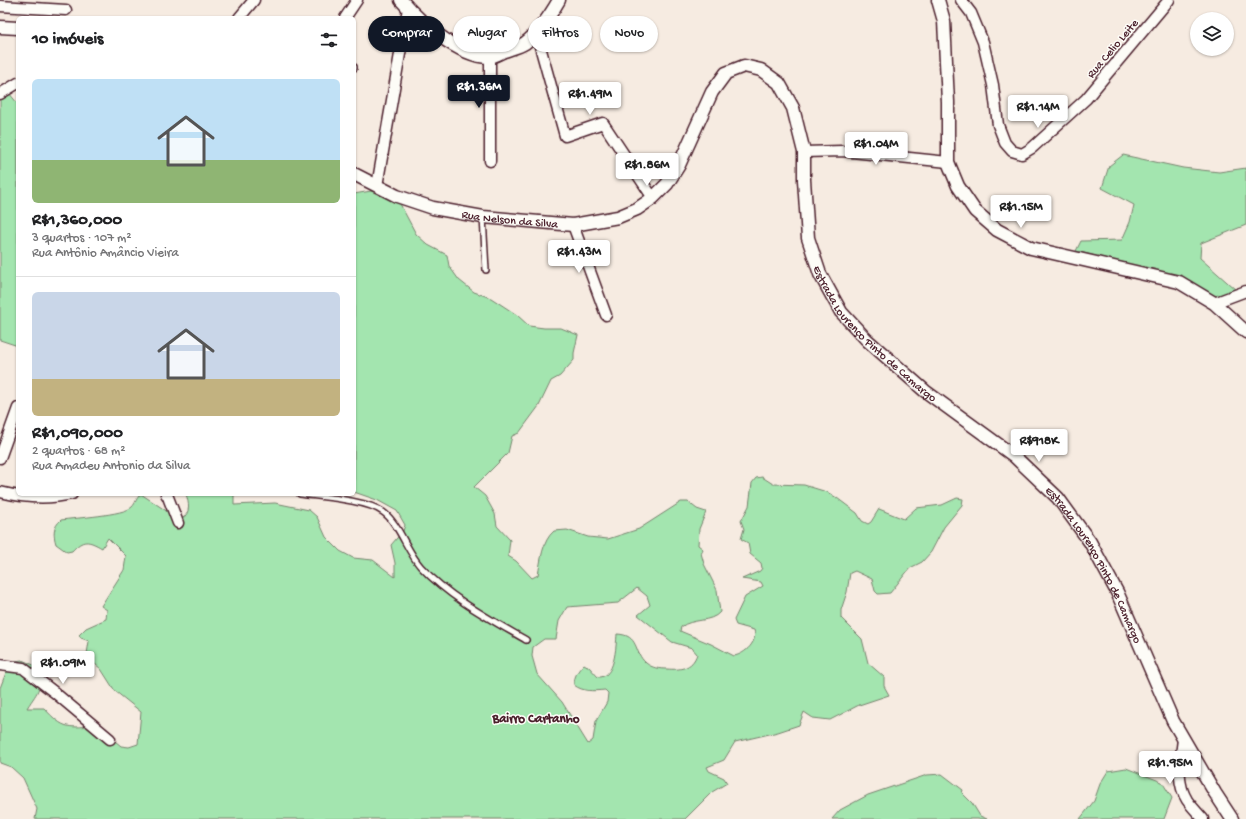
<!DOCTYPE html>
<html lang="pt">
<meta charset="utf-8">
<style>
:root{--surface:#fff;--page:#f6f6f6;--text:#202124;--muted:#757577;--line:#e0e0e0;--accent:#111827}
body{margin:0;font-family:"Gochi Hand",sans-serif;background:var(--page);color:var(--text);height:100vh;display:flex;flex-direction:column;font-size:15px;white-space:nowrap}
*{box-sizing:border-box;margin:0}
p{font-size:13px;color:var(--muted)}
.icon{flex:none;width:22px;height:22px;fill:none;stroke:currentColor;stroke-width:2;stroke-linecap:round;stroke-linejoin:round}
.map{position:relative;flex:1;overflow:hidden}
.panel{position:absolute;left:16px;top:16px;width:340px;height:480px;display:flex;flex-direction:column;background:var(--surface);border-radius:6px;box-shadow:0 1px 3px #0004}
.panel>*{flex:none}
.banner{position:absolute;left:368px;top:16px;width:380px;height:36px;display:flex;gap:8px}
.buttons{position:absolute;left:1190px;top:12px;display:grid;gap:8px}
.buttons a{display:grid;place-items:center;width:44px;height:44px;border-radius:50%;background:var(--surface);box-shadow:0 1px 3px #0004;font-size:20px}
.price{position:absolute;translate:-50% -34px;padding:0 9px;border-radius:4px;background:#fff;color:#222;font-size:13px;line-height:26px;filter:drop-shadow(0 1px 2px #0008)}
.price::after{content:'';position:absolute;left:50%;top:24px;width:12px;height:9px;margin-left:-6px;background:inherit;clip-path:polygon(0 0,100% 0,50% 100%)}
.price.active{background:var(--accent);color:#fff}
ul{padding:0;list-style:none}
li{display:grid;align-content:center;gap:8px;height:212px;padding:0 16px}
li+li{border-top:1px solid var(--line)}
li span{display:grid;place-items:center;height:124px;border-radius:6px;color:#555}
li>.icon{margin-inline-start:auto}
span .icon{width:72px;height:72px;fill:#fffc;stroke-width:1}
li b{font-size:17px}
h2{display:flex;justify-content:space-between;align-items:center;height:48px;padding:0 16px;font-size:17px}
.tag{padding:0 14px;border-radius:18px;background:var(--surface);box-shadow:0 1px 3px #0004;font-size:14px;line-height:36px}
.tag.active{background:var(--accent);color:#fff}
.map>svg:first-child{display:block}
</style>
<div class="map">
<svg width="1246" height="819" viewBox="0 0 1246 819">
<rect width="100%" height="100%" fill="#f6ebe1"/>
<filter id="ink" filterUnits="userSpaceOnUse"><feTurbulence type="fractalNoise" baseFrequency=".025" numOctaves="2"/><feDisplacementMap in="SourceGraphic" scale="8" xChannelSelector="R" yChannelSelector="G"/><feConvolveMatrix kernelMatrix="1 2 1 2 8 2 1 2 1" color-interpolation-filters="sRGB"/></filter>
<g filter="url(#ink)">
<g fill="#a3e5af" stroke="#76826d" fill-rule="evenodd">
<path d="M0,90L9,93L18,104V346L0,340Z"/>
<path d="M1123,155L1183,168L1219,172L1246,168V225L1201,243L1200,258L1236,290L1217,299L1186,279L1076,251L1081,241L1122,240L1130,222L1134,205L1102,188L1109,166Z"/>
<path d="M371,191L386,193L399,202L416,234L428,245L447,255L449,266L459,280L474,292L491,298L517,315L529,326L544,328H561L578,335L574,353V360L560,376L551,381L539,406L519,433L512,436L508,453L474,487L485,496L495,514L497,526L510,540L508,556L516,561L532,578L538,575C541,560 542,541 554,531L567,530L588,537L608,539L639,529L681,502H688L697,509L706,512L699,529L698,545L703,549L701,553L704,564L717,590L720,612C711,623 692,618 681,627L680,631L711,644L734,656C745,654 758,642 754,630L736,625L734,620L745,597L763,586L761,582L742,579L760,571L762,568L761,563L750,554L748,543L741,539L744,529L741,521L749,506L752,483L756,478L762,477L773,484L804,485L827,492L837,498L857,513L862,521L868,524L871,522L879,509L904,519L916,508L942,505L957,498L963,499L962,505L944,527L931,552L922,562L910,568L890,593L878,594L875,591L872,579L855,571L850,573L847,592L841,610V618L862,639L868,663L884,677V686L889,695L859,705L830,720L813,718L804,712L799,725L778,732L735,742L724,760L707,767L709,771L724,778L727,783L712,792L685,819H35L37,809L23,778L11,767L0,763V688L9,665L15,661L22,660L36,666C43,689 39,689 27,708H44C65,731 68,727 97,726L121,746L129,747L138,744L141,712L115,691L101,669L89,659L87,654L89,641L81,638L79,635L86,628L106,619L107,610L101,606L124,570L126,556L108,538L102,548C88,540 83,539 72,551L67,552L56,544C53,534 53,527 61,520C75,518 124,515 132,507C136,503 136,498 141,494L177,518L182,519C191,512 189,504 186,494H234V505L275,503L309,510L317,517L326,537L340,551L353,558L373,560L395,577V563L391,545L403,531L405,525L397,511L377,500L354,492V194ZM637,588L647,596L650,605L638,615L672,642L692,648L697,654C692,669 680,670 667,669C659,669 652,668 646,663C633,652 640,635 617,634C616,646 615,679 598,677L589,667L584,664C578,670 574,676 574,685C583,692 594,691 605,690L608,693L607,702L596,721L593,740L588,744L562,702L537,674L532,656L533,647L544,639H556L559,621L567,607L618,603Z"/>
<path d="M1126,768L1162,782L1172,798L1164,819H1080L1094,801L1100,784L1108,771Z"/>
<path d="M942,774L963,790L962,793L972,803L980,816L987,819H832L840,810L868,795L927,775Z"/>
</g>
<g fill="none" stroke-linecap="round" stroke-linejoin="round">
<g stroke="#4a1f2b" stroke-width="8">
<g id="service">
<path d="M354,68V67"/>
<path d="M483,217L486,270"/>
<path d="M300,494C322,497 367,500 383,512C399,523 407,552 421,567C450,598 490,619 526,640"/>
</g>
</g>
<g stroke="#4a1f2b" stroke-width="13">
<g id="minor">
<path d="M961,0L971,13L983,42L993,85L998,125L1005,143L1012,151L1022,154L1032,148L1086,99L1169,0"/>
<path d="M0,6L66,10"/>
<path d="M239,18L254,0"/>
<path d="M345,18L357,0"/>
<path d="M536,32L565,136L603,123L653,198"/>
<path d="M490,57V161"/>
<path d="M0,94L18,83"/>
<path d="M804,152L842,151L948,162"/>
<path d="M377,186L408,8"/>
<path d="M573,225L606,315"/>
<path d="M1214,303L1246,291"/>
<path d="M0,458L18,408"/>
<path d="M0,492C24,498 47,500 72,494"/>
<path d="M166,494L168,497L178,523"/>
<path d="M0,665L23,668L54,692L110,739"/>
<path d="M1183,739C1181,759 1175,781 1187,800C1191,806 1198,813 1203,819"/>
</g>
</g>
<g stroke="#4a1f2b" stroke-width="15">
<g id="tertiary">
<path d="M401,0C420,22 458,56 488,57C493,57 498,54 502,52C509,49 519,47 525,43C538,33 551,14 559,0"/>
<path d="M938,0L944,21L948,102V162L958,186L975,211L997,230L1031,248L1179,282L1214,303L1246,332"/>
<path d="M0,27L18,28"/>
<path id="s1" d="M354,174L397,196L433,208L483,217L573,225L618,217L637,209L653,198L667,184L679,165L712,92L726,73L744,66L761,70L779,83L793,108L804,152V180L808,238L820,274L841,312L867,340L925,391L1014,456L1058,498L1090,542L1117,592L1173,721L1215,793L1232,819"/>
</g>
</g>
<use href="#service" stroke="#fdfcf7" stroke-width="5"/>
<use href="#minor" stroke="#fdfcf7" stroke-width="10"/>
<use href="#tertiary" stroke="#fdfcf7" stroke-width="12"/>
</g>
</g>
<g text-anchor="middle" stroke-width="3" stroke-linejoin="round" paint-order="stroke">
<g font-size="12" fill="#4a1f2b" stroke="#fdfcf7">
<text transform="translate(1112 48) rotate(-50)" y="4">Rua Celio Leite</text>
<text dy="4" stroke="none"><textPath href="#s1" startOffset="164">Rua Nelson da Silva</textPath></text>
<text dy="4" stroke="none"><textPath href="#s1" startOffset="798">Estrada Lourenço Pinto de Camargo</textPath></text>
<text dy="4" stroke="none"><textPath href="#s1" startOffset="1122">Estrada Lourenço Pinto de Camargo</textPath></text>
</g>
<g font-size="13" font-weight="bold" fill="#4a1f2b" stroke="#fdfcf7">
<text x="536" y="722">Bairro Cartanho</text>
</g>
</g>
</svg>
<div class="buttons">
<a><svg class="icon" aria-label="layers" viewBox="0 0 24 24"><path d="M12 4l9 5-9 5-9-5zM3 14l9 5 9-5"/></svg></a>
</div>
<b class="price active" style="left:479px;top:109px">R$1.36M</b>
<b class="price" style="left:590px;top:116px">R$1.49M</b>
<b class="price" style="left:1038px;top:129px">R$1.14M</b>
<b class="price" style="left:876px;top:166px">R$1.04M</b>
<b class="price" style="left:647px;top:187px">R$1.86M</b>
<b class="price" style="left:1021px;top:229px">R$1.15M</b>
<b class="price" style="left:579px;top:274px">R$1.43M</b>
<b class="price" style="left:1039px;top:463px">R$918K</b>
<b class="price" style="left:63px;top:685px">R$1.09M</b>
<b class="price" style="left:1170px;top:785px">R$1.95M</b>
<div class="banner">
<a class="tag active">Comprar</a>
<a class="tag">Alugar</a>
<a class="tag">Filtros</a>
<a class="tag">Novo</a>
</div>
<section class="panel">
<h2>10 imóveis<svg class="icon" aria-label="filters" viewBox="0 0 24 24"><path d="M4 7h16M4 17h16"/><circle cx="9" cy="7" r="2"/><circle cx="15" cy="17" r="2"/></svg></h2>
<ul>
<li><span style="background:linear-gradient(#bfe0f5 65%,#8fb573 0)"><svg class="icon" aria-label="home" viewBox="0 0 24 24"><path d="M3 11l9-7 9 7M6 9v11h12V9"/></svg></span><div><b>R$1,360,000</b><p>3 quartos · 107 m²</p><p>Rua Antônio Amâncio Vieira</p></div></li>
<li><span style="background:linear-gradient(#c9d6e8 70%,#c2b280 0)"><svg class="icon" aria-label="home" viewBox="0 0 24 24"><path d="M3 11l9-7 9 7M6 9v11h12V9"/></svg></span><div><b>R$1,090,000</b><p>2 quartos · 68 m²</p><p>Rua Amadeu Antonio da Silva</p></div></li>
</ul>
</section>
</div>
